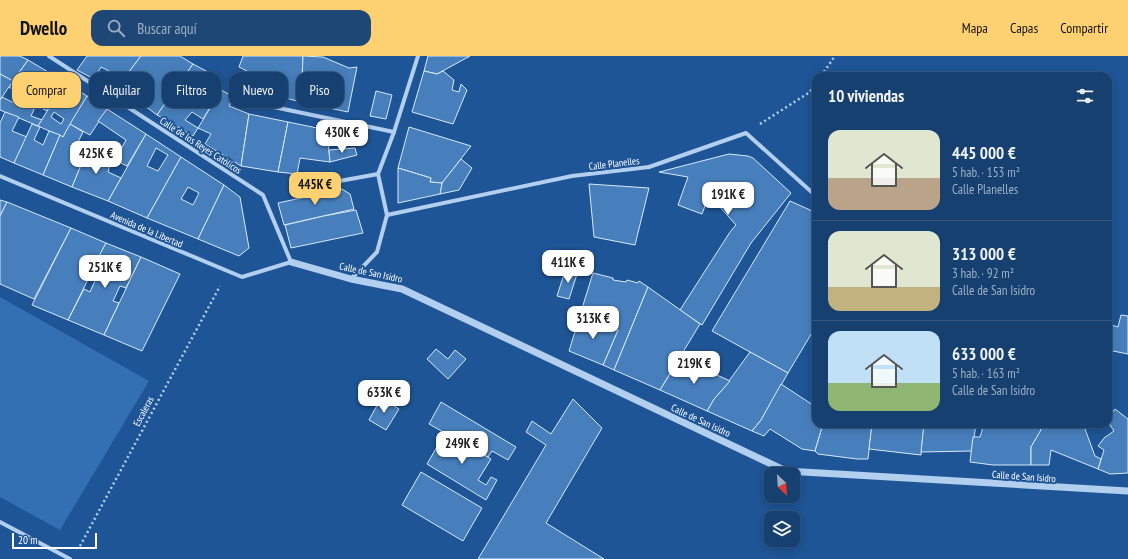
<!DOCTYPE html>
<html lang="es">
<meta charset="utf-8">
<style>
:root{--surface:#164070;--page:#1f4775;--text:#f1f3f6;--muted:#9eafc3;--line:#355983;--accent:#fdd172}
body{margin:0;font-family:"PT Sans Narrow",sans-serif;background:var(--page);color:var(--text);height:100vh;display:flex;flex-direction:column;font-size:15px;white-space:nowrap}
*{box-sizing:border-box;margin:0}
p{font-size:13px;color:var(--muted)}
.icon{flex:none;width:22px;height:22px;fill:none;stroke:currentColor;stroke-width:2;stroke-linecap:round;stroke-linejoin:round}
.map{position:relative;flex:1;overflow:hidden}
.sheet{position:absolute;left:812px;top:16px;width:300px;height:356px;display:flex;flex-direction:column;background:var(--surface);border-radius:12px;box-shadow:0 2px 10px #0003,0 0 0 1px var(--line)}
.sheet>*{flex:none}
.guide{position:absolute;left:12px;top:16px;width:380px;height:36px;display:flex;gap:8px}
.needle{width:26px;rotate:155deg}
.buttons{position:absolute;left:764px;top:411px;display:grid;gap:8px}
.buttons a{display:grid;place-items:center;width:36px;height:36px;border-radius:8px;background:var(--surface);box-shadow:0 2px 10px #0003,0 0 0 1px var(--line);font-size:20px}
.scale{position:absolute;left:12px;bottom:10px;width:85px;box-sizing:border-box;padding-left:4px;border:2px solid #fff;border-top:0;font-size:11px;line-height:14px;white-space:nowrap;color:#fff;-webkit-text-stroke:3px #1e5596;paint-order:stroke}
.price{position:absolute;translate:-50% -34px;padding:0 9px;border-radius:8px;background:#fff;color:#222;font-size:13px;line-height:26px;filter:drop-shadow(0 1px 2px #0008)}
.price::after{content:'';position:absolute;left:50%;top:24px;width:12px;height:9px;margin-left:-6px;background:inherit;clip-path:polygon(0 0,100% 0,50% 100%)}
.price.on{background:var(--accent);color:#111}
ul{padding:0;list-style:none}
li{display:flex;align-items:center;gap:12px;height:100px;padding:0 16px}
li+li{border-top:1px solid var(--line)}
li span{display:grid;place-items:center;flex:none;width:112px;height:80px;border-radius:12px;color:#555}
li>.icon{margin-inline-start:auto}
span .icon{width:48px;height:48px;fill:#fffc;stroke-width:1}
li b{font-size:17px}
h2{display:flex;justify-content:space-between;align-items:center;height:48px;padding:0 16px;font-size:17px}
.pill{padding:0 14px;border-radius:12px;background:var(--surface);box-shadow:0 2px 10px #0003,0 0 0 1px var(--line);font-size:14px;line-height:36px}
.pill.on{background:var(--accent);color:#111}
header{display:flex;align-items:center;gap:24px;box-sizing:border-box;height:56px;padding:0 20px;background:var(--accent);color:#111}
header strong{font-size:19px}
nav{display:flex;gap:22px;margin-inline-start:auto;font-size:14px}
.search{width:280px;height:36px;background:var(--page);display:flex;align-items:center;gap:10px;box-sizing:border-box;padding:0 14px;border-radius:12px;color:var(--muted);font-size:15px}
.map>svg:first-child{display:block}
</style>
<header>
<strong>Dwello</strong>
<div class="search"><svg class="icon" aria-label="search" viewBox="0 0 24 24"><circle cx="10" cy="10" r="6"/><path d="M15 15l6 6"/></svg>Buscar aquí</div>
<nav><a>Mapa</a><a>Capas</a><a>Compartir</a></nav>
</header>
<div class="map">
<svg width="1128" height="503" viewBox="0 0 1128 503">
<rect width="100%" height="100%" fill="#1e5596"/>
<path fill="#3370b3" d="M0,241L149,325L60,474L0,441Z"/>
<g fill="#477fbc" stroke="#d8e9fa" fill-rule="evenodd">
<path d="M0,0H20L28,4L13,25L0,18Z"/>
<path d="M87,0H141L115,34L102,27L109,15L101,11L94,23L77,14Z"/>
<path d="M141,0H180L193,8L157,59L145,50L151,39L141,32L133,44L115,34Z"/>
<path d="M243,0H303L301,46L242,31L247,15L239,11Z"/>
<path d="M303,0L323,1L349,12L357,11L348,56L301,46Z"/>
<path d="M428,0H470L437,18L424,15Z"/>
<path d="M28,4L65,26L47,55L36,49L31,60L42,64L38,70L0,54V44L2,41L14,47L19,38L9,31Z"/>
<path d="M193,8L208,16L201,27L218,38L203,63L192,56L185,64L198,72L193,80L157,59Z"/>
<path d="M424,15L437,18L443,15L454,24L452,34L459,36L461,28L467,34L453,68L412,56Z"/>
<path d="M0,18L13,25L0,44Z"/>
<path d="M65,26L87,40L63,81L38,70ZM54,56L64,63L61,68L51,61Z"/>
<path d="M221,34L234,41L229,50L249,58L241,110L205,88L211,78L198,72Z"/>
<path d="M376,35L392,39L386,63L370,60Z"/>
<path d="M87,40L107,53L90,79L70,68Z"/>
<path d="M107,53L146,78L127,110L115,104L126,84L98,65Z"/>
<path d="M5,56L19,61L12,75L27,81L14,107L0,101V67Z"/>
<path d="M249,58L288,66L278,116L241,110Z"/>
<path d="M288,66L327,74L330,106L300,102L297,118L278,116Z"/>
<path d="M32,68L40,71L34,84L43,89L49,75L60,79L43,119L14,107Z"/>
<path d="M70,68L83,76L78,86L89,90L72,131L43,119L60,79L63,81Z"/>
<path d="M409,71L471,90L442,127L430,126L431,122L398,112Z"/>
<path d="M146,78L181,101L147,162L108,145ZM156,92L168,99L158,115L147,110Z"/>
<path d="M89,90L112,102L108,116L121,122L108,145L72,131Z"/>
<path d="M355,92L357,99L330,106L329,94Z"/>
<path d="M729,98L748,100L753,102L791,137L751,187L702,269L680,254L730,176L736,169L709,139L702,158L678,149L688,121L659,116Z"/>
<path d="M181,101L224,129L198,183L147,162ZM188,131L199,137L193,149L181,143Z"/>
<path d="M461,103L472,112L459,134L440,138L442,127Z"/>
<path d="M398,112L431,122L430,126L442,127L440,138L398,147Z"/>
<path d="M589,128L649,132L635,189L594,181Z"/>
<path d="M224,129L240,141L249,192L239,200L198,183Z"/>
<path d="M342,133L350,138L354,153L284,169L278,147Z"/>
<path d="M0,144L7,146L0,160Z"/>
<path d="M790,145L810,154L816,159V270L788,317L712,275Z"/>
<path d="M7,146L71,172L34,243L0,228V160Z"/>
<path d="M356,154L363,177L291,192L285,169L324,160Z"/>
<path d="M71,172L106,187L68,264L32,249Z"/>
<path d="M106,187L141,201L126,232L120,230L113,245L119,247L104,279L68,264L84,233L90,236L97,220L90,217Z"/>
<path d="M141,201L180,218L142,295L104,279Z"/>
<path d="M566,212L578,215L569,243L557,240Z"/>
<path d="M593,217L613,222V224L626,226L627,224L638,227L639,225L648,231L614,314L603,309L618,274L580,259Z"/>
<path d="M648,231L700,268L660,334L614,314Z"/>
<path d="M580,259L618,274L603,309L569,295Z"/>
<path d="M1121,259L1128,260V298L1108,294V268L1118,271Z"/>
<path d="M436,293L448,303L455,294L466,303L448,323L427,303Z"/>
<path d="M750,296L788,317L761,364L752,375L707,355L714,343L723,333Z"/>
<path d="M680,302L730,325L714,343L707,355L660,334Z"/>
<path d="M781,328L816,351V368H823L815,395L802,393L770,373L764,380L752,375L761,364Z"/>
<path d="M381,342L399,353L386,374L369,364Z"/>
<path d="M573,343L602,372L546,467L604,503H478L546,389L526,376L532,365L551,378Z"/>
<path d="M441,346L516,391L508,404L492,395L488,401L429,368Z"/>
<path d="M1115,353L1128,363V417L1110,418L1098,413L1104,394L1098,390L1104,382L1114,375L1108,366V362Z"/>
<path d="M823,368H872L868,403H857L818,398L815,395Z"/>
<path d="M872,368H924L921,399L869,393Z"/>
<path d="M924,368H976L972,395L921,396Z"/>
<path d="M984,368H1042L1041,374L1031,391V409H993L970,406L973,381H980Z"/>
<path d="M1042,368H1073L1085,373L1095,400L1101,403L1098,413L1051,394L1049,409H1031V391L1041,374Z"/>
<path d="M445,377L491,403L478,424L486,429L491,421L497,424L486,444L427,408Z"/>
<path d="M421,416L482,452L463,485L402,449Z"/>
</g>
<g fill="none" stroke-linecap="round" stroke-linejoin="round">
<g stroke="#b2cfef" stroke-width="2.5" stroke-dasharray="2 3" stroke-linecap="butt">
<path d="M821,20L835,0"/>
<path d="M760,68L810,36L816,27"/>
<path d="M80,490L220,230"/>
</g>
<g stroke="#b2cfef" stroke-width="4">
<path d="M264,49L394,76"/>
<path d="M0,120L242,221L291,206L263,139L49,0"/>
<path d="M301,132L378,118"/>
<path d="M387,159L378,118L394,76L418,0"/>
<path d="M351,223L377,196L387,159L572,120L649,111L746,77L816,140"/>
<path d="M0,466L70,503"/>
</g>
<path stroke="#b2cfef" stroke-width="7" d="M291,206L351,223L402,233L786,415L1128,435"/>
</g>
<g text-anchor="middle" stroke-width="4" stroke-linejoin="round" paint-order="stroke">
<g font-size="10" fill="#fff" stroke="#1e5596">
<text transform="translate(201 89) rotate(33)" y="4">Calle de los Reyes Católicos</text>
<text transform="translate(614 107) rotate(-7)" y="4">Calle Planelles</text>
<text transform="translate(147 173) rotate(23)" y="4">Avenida de la Libertad</text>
<text transform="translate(371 216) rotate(12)" y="4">Calle de San Isidro</text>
<text transform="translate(143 355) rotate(-62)" y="4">Escaleras</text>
<text transform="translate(701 364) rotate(25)" y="4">Calle de San Isidro</text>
<text transform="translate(1024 420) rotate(4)" y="4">Calle de San Isidro</text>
</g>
</g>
</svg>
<div class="buttons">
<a><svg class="needle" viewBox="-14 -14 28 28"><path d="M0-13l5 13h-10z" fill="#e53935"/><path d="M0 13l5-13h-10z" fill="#9eafc3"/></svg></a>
<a><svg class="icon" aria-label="layers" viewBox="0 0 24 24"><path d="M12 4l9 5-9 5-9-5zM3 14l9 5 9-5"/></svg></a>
</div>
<div class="scale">20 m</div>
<b class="price" style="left:342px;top:98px">430K €</b>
<b class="price" style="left:96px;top:119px">425K €</b>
<b class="price on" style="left:315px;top:150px">445K €</b>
<b class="price" style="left:728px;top:160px">191K €</b>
<b class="price" style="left:568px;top:228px">411K €</b>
<b class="price" style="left:105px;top:233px">251K €</b>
<b class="price" style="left:593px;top:284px">313K €</b>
<b class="price" style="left:694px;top:329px">219K €</b>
<b class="price" style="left:384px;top:358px">633K €</b>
<b class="price" style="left:462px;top:409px">249K €</b>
<div class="guide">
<a class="pill on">Comprar</a>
<a class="pill">Alquilar</a>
<a class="pill">Filtros</a>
<a class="pill">Nuevo</a>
<a class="pill">Piso</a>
</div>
<section class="sheet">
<h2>10 viviendas<svg class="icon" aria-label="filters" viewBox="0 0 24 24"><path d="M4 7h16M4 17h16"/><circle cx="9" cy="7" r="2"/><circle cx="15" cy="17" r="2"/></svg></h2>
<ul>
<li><span style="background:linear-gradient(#dfe7d0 60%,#b9a48a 0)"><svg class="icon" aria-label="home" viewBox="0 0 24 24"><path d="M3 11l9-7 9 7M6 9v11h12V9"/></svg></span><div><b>445 000 €</b><p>5 hab. · 153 m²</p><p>Calle Planelles</p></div></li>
<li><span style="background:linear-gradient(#dfe7d0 70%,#c2b280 0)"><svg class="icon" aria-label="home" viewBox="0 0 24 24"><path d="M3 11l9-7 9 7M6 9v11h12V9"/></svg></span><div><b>313 000 €</b><p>3 hab. · 92 m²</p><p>Calle de San Isidro</p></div></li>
<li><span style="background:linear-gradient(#bfe0f5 65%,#8fb573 0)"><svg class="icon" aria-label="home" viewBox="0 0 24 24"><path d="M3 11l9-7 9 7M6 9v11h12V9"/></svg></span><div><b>633 000 €</b><p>5 hab. · 163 m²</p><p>Calle de San Isidro</p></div></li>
</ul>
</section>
</div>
